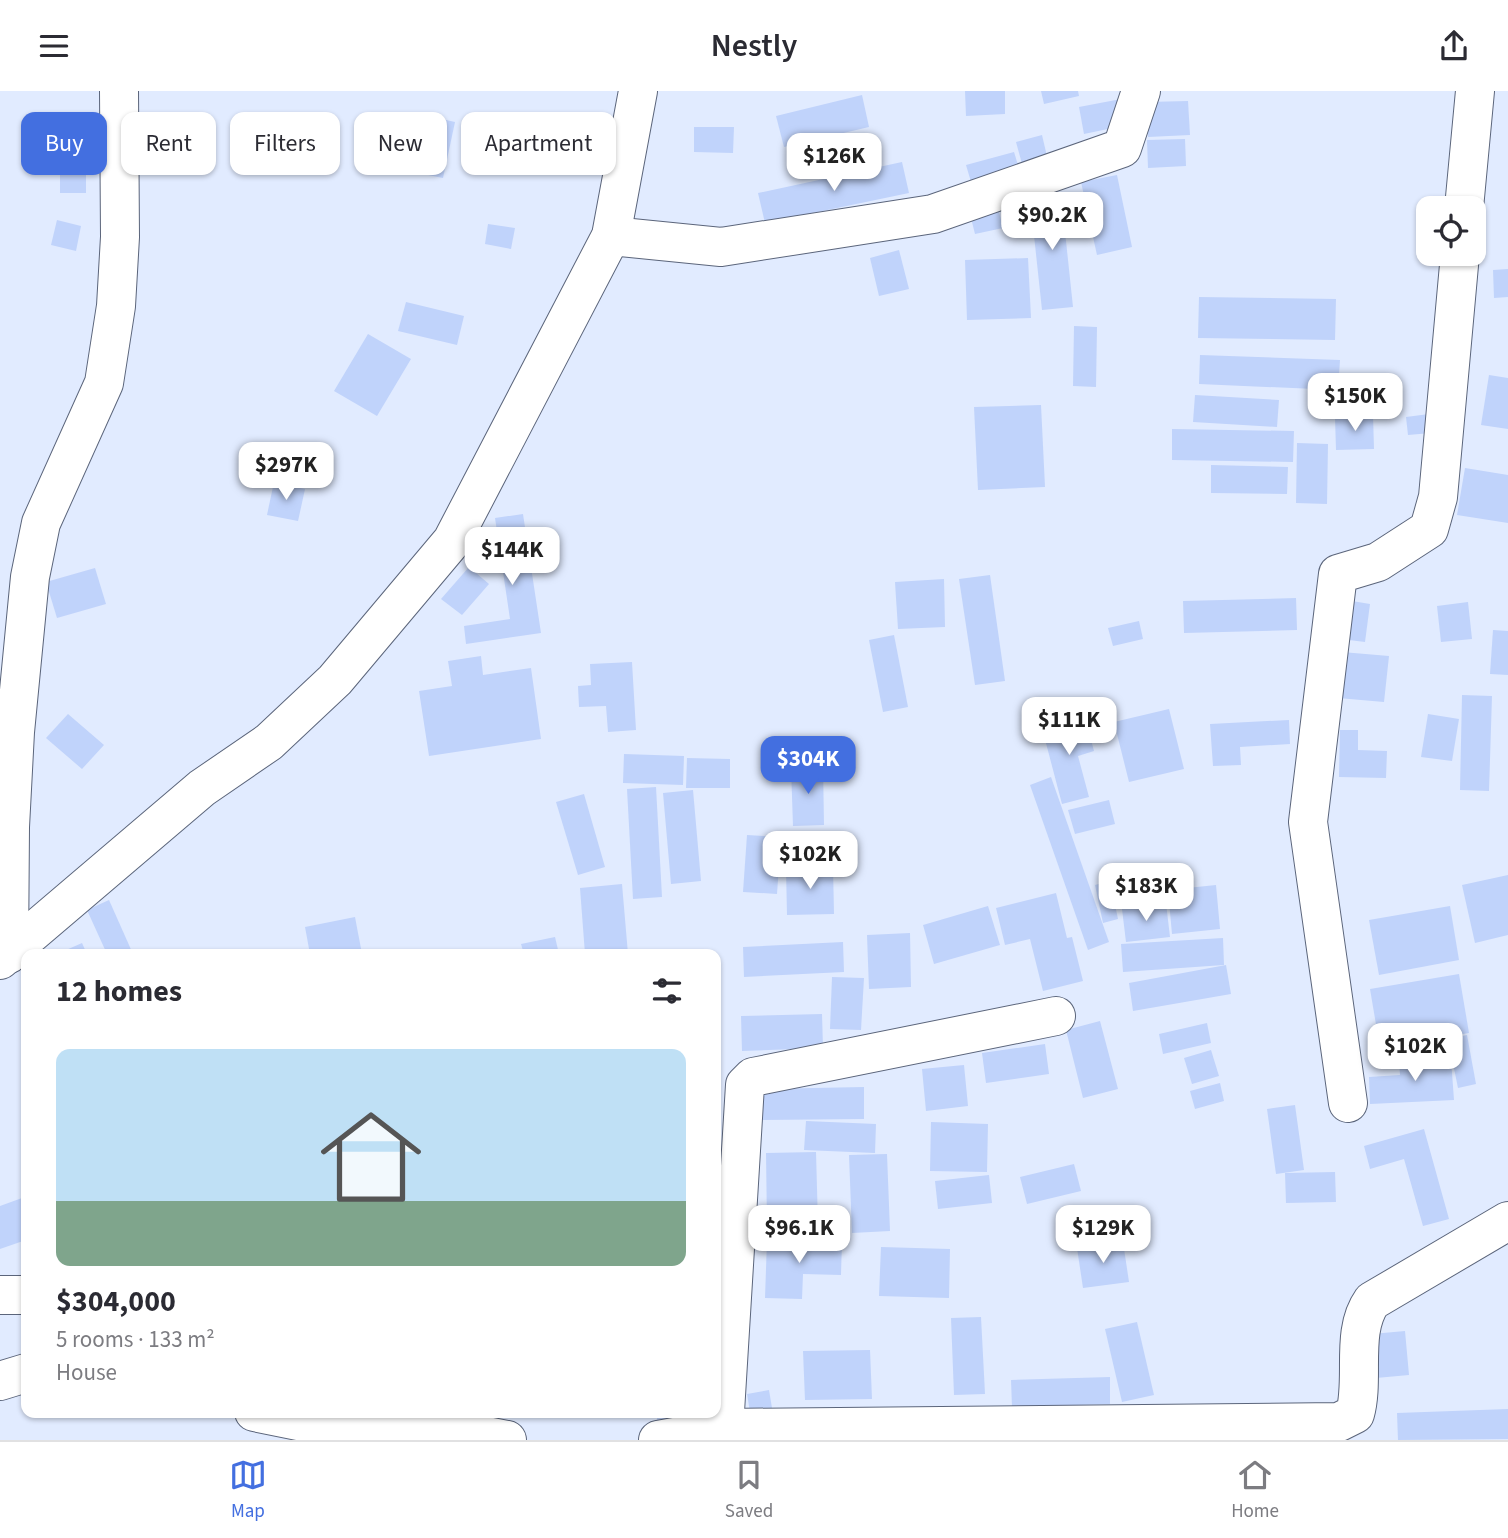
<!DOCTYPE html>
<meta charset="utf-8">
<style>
:root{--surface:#fff;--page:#f7f7f7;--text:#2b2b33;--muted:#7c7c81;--line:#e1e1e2;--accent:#436fe0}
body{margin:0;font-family:"Source Sans 3",sans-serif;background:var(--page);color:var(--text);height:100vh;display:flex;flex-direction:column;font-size:26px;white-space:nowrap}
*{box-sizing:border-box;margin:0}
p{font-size:23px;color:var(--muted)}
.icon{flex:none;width:38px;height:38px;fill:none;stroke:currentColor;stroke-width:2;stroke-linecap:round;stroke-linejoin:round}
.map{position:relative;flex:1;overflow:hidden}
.panel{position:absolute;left:21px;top:858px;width:700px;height:469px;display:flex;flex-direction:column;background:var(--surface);border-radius:14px;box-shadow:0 2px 5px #0004}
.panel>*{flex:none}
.hud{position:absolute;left:21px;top:21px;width:700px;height:63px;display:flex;gap:14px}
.fabs{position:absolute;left:1416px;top:105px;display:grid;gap:14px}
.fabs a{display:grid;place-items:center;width:70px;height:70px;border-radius:14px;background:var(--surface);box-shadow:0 2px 5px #0004;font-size:35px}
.price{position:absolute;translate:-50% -60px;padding:0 16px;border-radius:14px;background:#fff;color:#222;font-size:23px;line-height:46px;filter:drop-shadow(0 2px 4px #0008)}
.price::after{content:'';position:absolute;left:50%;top:42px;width:21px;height:16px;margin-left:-10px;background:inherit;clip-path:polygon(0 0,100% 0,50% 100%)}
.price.selected{background:var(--accent);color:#fff}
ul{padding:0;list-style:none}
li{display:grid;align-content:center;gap:14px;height:371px;padding:0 35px}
li span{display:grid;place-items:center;height:217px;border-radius:14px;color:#555}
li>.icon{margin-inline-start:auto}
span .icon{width:126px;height:126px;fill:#fffc;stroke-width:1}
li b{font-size:30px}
h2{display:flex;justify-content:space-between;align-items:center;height:84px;padding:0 35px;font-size:30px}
.pill{padding:0 24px;border-radius:14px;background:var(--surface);box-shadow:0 2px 5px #0004;font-size:24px;line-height:63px}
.pill.selected{background:var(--accent);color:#fff}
header{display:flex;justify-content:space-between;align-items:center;height:91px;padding:0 35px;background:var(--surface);font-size:32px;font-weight:600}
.menu{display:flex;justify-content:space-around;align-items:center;height:98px;border-top:2px solid var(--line);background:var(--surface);font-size:19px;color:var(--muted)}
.menu a{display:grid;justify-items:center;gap:4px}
.menu .selected{color:var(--accent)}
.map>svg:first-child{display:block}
</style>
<header><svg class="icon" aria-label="menu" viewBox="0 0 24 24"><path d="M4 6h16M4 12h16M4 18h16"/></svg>Nestly<svg class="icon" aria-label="share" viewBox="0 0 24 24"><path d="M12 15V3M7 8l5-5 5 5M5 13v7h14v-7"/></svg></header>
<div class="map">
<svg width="1508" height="1349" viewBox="0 0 1508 1349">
<rect width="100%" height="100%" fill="#e1ebff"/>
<g fill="#c0d3fb">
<path d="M965,0H1005V23L966,25Z"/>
<path d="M1041,0H1078L1079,5L1044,13Z"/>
<path d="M862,4L869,36L784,56L776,25Z"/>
<path d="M1121,8L1127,34L1084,43L1079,16Z"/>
<path d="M1188,10L1190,44L1148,46L1147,11Z"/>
<path d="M420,23L455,31L443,87L408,80Z"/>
<path d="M694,36H734L733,62L694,61Z"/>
<path d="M1042,44L1049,74L1024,80L1016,51Z"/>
<path d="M1185,48L1186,75L1148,77L1147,49Z"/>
<rect x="60" y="61" width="26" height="41"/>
<path d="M1014,61L1022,87L974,101L966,74Z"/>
<path d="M902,71L909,102L765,132L758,102Z"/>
<path d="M1117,84L1132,156L1097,164L1081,91Z"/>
<path d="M1061,103L1073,216L1042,219L1030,107Z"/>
<path d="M999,121L1003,137L975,143L971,127Z"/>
<path d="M57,129L81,135L76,160L51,154Z"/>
<path d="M488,133L515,137L511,158L485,153Z"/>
<path d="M899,159L909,198L879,205L870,167Z"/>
<path d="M1028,167L1031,227L967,229L965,169Z"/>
<path d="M1508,178V206L1494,207L1493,179Z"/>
<path d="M1199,206L1336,208L1335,249L1198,247Z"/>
<path d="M406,211L464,225L457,254L398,240Z"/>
<path d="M1074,235L1097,236L1096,296L1073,295Z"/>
<path d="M368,243L411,268L377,325L334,300Z"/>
<path d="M1200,264L1340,269L1338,299L1199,293Z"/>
<path d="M1489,284L1508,287V338L1481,334Z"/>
<path d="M1344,293L1374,294L1373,320H1344Z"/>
<path d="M1195,304L1279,309L1277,336L1193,331Z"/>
<path d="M1041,314L1045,396L978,399L974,316Z"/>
<path d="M1429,323L1431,342L1408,344L1406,326Z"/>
<path d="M1373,324L1374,358L1336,359L1335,326Z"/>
<path d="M1172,338L1294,340L1293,371L1172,369Z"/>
<path d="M1297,352L1328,353L1327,413L1296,412Z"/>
<path d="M1211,374L1288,376L1287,403L1211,402Z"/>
<path d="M1465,377L1508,384V432L1457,424Z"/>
<path d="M274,391L305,398L298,430L267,424Z"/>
<path d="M523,423L541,542L466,553L464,535L510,528L495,427Z"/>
<path d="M469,476L489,493L462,524L441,508Z"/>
<path d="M95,477L106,513L57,527L46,491Z"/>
<path d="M990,484L1005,590L975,594L959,488Z"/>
<path d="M944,488L945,536L898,538L895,491Z"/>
<path d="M1296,507L1297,539L1184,542L1183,510Z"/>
<path d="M1346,509L1370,513L1365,551L1341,548Z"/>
<path d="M1468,511L1472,548L1441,551L1437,515Z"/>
<path d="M1139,530L1143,548L1113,555L1108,537Z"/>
<path d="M1493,539L1508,540V584L1490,583Z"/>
<path d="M894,544L908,616L883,621L869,549Z"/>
<path d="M1342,561L1389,565L1384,611L1338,607Z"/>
<path d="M481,565L483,584L531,577L541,648L429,665L419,600L452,595L448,570Z"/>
<path d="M632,571L636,639L608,641L606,615L579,616L578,595L591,594L590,573Z"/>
<path d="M1462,604L1492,605L1489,700L1460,699Z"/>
<path d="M1169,618L1184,678L1129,691L1114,631Z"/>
<path d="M68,623L104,654L82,678L46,647Z"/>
<path d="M1428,623L1459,628L1452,670L1421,666Z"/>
<path d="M1085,626L1094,660L1078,665L1089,706L1062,713L1042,637Z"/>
<path d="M1289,629L1290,653L1240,656L1241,674L1213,675L1210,633Z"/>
<path d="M1340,639H1358V659L1387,660L1386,687L1339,686Z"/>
<path d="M624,663L684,665L683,694L623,692Z"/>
<path d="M687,667L730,668V697H686Z"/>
<path d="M823,675L824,734L793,735L791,676Z"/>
<path d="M1051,686L1109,851L1088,859L1030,694Z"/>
<path d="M656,696L662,806L633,808L627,698Z"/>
<path d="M693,699L701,790L671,793L663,702Z"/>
<path d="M584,703L605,776L578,784L556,711Z"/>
<path d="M1109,709L1115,733L1075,743L1068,719Z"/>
<path d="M747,744L781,746L777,803L743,801Z"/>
<path d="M833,776L834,823L787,824L786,777Z"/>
<path d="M1508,784V844L1475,852L1462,794Z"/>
<path d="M1110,790L1118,828L1103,832L1095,794Z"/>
<path d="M622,793L628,863H585L580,797Z"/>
<path d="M1216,794L1220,838L1172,843L1168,799Z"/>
<path d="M1056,802L1067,847L1072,846L1083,890L1043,900L1030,848L1005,854L996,817Z"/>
<path d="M109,809L133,863H107L87,819Z"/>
<path d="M1166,812L1170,846L1126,851L1122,818Z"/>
<path d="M988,815L1000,854L934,873L923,834Z"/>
<path d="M1450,815L1459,869L1379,884L1369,829Z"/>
<path d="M355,826L362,863H310L305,836Z"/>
<path d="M910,842L911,896L869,898L867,844Z"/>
<path d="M555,846L559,863H524L521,853Z"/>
<path d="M1223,847L1224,874L1123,881L1121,853Z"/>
<path d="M843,851L844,881L744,886L743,856Z"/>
<path d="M82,852L87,863H57Z"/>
<path d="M1226,874L1231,903L1133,920L1129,892Z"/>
<path d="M1459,883L1469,942L1380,957L1370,898Z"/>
<path d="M832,886L864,887L861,939L830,938Z"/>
<path d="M822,923L823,957L742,960L741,925Z"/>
<path d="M1100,930L1118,998L1083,1007L1066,939Z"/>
<path d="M1207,932L1211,952L1163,963L1159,943Z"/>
<path d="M1467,944L1476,993L1458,997L1448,948Z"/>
<path d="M1045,953L1049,983L986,992L982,962Z"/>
<path d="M1211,959L1219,985L1192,993L1184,967Z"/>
<path d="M1451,968L1454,1009L1370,1013L1369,986L1400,984L1399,970Z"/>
<path d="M964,974L968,1015L926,1020L922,978Z"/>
<path d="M1220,992L1224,1010L1195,1018L1190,1000Z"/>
<path d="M864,996V1028L761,1029V998Z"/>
<path d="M1295,1014L1304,1079L1276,1083L1267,1018Z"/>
<path d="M806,1030L876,1033L875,1062L804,1059Z"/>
<path d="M931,1031L988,1033L987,1081L930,1080Z"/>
<path d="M1424,1038L1449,1128L1423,1135L1404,1068L1370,1078L1364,1055Z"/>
<path d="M816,1061L818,1134H767L766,1062Z"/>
<path d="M887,1063L890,1140L852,1142L849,1064Z"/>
<path d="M1074,1073L1081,1100L1027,1113L1020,1086Z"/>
<path d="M1335,1081L1336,1111L1286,1112L1285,1082Z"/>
<path d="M989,1084L992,1112L938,1118L935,1090Z"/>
<path d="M22,1107L26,1119V1149L0,1158V1115Z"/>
<path d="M767,1149L842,1151L841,1184L803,1183L802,1208L765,1207Z"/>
<path d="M1123,1151L1129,1191L1083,1197L1077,1157Z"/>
<path d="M881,1156L950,1158L949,1207L879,1205Z"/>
<path d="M981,1226L985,1303L954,1304L951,1227Z"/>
<path d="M1137,1231L1154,1304L1122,1311L1105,1238Z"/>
<path d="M1405,1240L1409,1284L1376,1287L1372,1243Z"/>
<path d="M870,1259L872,1308L805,1309L803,1260Z"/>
<path d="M1110,1286V1313L1012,1316L1011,1289Z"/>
<path d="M769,1299L773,1323L751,1327L747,1303Z"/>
<path d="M1508,1318V1348L1398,1349L1397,1322Z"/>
<path d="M657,1321H688V1331L657,1330Z"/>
</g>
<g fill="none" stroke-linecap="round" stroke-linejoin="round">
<g stroke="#5b657b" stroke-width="40">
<g id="minor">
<path d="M1464,117L1475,0"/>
<path d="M611,145L721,156L933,123L1122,57L1141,0"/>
<path d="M9,863L10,736L15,641L30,486L41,432L104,292L116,215L120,146L119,0"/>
<path d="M0,869L202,697L269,651L335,589L452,450L611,145L638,0"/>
<path d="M1348,1012L1308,731L1338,483L1378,471L1429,438L1438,406L1460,163"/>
<path d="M0,1204H26"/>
<path d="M0,1290L26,1282"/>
<path d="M254,1321L342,1339L486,1345L507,1349"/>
<path d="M724,1337L745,994L753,986L1056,925"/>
<path d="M658,1349L724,1337L1339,1331L1355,1323C1365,1287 1350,1241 1372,1210L1508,1130"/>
</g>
</g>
<use href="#minor" stroke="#fff" stroke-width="38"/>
</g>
</svg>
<div class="fabs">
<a><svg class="icon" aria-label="locate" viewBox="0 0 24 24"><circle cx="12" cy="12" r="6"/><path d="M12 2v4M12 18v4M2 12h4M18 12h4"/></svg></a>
</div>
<b class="price" style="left:834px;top:102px">$126K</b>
<b class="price" style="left:1052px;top:161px">$90.2K</b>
<b class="price" style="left:1355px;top:342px">$150K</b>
<b class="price" style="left:286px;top:411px">$297K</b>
<b class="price" style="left:512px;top:496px">$144K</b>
<b class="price" style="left:1069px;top:666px">$111K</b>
<b class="price selected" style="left:808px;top:705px">$304K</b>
<b class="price" style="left:810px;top:800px">$102K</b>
<b class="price" style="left:1146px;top:832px">$183K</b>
<b class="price" style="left:1415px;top:992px">$102K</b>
<b class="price" style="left:799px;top:1174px">$96.1K</b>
<b class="price" style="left:1103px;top:1174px">$129K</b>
<div class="hud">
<a class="pill selected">Buy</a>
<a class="pill">Rent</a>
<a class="pill">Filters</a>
<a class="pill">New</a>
<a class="pill">Apartment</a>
</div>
<section class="panel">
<h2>12 homes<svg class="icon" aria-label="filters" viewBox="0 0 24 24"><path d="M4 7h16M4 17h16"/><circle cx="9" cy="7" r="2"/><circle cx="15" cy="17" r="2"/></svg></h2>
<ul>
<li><span style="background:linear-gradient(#bfe0f5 70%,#7fa58c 0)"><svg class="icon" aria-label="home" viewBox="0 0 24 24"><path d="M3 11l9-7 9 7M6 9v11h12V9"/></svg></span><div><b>$304,000</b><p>5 rooms · 133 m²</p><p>House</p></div></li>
</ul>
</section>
</div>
<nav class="menu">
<a class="selected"><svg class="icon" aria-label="map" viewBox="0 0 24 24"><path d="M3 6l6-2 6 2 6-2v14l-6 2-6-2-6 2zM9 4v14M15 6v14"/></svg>Map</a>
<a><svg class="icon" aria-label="saved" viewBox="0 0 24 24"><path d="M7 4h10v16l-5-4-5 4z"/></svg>Saved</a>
<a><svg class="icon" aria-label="home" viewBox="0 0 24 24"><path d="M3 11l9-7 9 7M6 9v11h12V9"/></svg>Home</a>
</nav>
